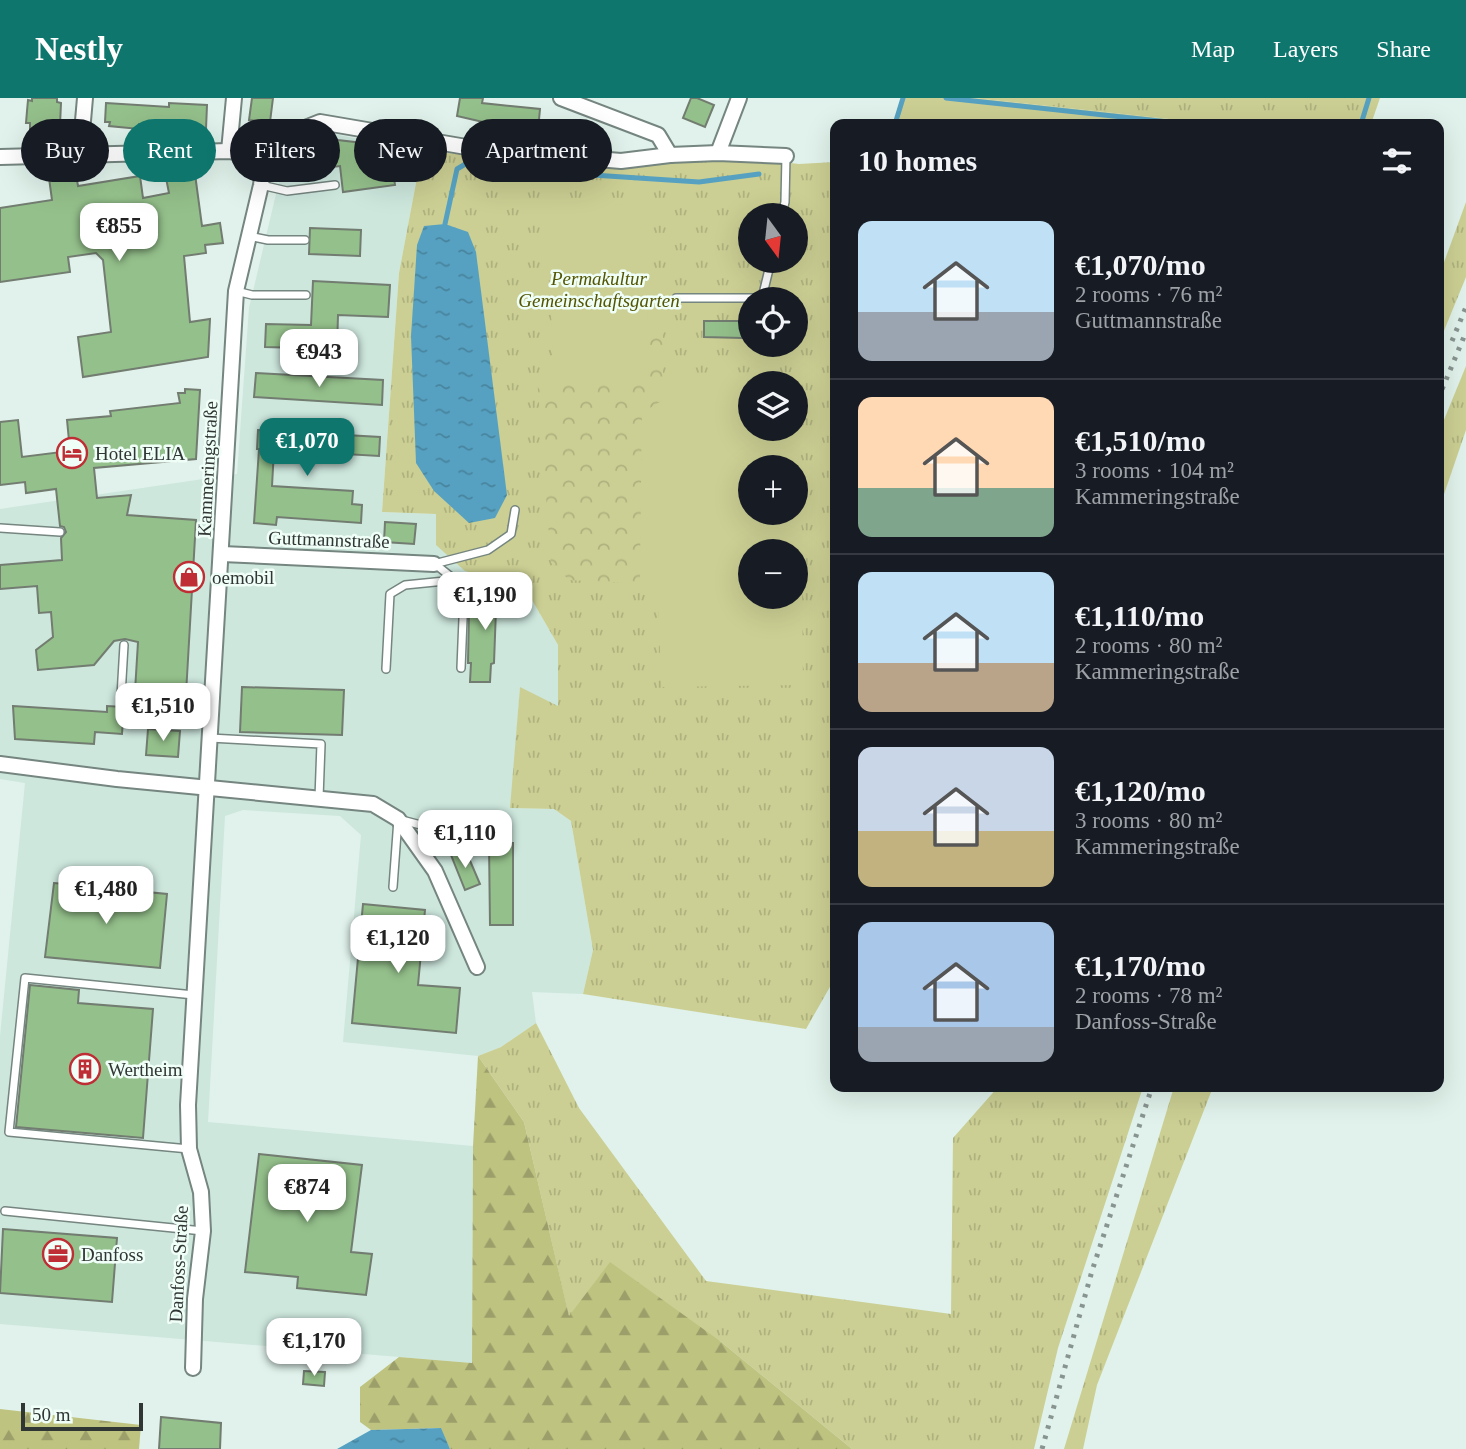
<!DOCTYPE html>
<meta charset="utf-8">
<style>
:root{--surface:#171b24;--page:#242831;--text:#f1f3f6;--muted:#9ea1a6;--line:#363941;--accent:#0f766e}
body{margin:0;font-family:"Times New Roman",serif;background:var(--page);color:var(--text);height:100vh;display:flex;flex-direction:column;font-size:26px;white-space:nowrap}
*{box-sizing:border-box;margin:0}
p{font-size:23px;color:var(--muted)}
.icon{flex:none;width:38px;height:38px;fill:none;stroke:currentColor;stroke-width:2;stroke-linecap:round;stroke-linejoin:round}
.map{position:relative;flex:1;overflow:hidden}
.sheet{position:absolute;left:830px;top:21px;width:614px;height:973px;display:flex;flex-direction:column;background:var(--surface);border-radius:14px;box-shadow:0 7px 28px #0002}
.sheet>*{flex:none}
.top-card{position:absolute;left:21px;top:21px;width:665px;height:63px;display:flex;gap:14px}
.needle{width:46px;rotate:165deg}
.buttons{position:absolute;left:738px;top:105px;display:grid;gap:14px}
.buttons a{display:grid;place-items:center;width:70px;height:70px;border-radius:50%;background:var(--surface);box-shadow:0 7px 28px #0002;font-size:35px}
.scale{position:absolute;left:21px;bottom:18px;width:122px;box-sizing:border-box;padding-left:7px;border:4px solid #303634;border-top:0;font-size:19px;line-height:24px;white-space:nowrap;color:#303634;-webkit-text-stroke:5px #f0fef8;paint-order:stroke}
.price{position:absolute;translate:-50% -60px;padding:0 16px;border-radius:14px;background:#fff;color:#222;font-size:23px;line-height:46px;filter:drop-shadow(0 2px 4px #0008)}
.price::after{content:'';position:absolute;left:50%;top:42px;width:21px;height:16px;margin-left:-10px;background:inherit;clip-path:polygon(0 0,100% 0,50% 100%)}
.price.active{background:var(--accent);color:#fff}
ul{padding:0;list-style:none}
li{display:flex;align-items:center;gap:21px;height:175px;padding:0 28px}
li+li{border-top:2px solid var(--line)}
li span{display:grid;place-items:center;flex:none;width:196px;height:140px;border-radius:14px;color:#555}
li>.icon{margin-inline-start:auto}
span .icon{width:84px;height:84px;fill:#fffc;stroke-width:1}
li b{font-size:30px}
h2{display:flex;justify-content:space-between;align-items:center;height:84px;padding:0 28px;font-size:30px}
.tag{padding:0 24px;border-radius:32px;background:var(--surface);box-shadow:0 7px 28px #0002;font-size:24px;line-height:63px}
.tag.active{background:var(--accent);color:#fff}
header{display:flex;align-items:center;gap:42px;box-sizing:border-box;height:98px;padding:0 35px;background:var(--accent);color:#fff}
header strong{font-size:33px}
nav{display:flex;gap:38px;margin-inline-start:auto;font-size:24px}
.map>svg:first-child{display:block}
</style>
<header>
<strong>Nestly</strong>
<nav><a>Map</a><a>Layers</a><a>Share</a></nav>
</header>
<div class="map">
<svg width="1466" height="1351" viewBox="0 0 1466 1351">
<defs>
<pattern id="grass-tufts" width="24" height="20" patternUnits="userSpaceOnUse" patternTransform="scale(1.75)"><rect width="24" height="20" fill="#cbcf93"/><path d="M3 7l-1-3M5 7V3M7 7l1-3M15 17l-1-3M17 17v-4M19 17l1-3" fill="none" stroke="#afb27f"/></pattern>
<pattern id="forest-firs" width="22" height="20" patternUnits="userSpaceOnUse" patternTransform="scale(1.75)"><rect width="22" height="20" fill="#bfc380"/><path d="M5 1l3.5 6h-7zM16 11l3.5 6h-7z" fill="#9c9f6a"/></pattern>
<pattern id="park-crowns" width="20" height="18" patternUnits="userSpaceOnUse" patternTransform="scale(1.75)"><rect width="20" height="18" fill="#cbcf93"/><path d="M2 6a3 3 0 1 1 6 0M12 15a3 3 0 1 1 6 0" fill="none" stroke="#afb27f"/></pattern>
<pattern id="water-ripples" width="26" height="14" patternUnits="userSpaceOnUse" patternTransform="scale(1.75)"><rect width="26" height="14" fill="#56a1c1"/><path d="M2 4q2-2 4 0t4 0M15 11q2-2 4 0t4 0" fill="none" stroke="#48849e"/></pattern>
</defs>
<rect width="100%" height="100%" fill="#e0f2eb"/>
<path fill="#cde7dd" d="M328,35L422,53L399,175L382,414L436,416L465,473L525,490L558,547L559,609L520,590L511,710L554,711L571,723L593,852L583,896L532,894L536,925L501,949L478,958L343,944L361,737L340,718L243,712L225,718L208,1024L473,1048L472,1265L0,1226V938L25,685L0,681V411L237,376L249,210L281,75L300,40Z"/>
<g fill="url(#grass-tufts)" fill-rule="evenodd">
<path d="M973,0H1380L1371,26H1216Z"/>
<path d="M422,53L636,70L671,64L755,61L799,66L835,64V880L806,931L583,896L593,852L571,723L554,711L510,710L520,589L558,608V547L525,490L465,473L436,447V416L382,414L399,175ZM751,117H796V163H751ZM751,201H796V247H751ZM751,285H796V331H751ZM751,369H796V415H751ZM751,453H796V499H751Z"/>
<path d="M1466,104V179L1439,245V178Z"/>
<path d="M1466,268V332L1439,411V334Z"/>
<path d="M536,925L579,1010L706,1183L951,1216L953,1040L998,989H1143L1058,1250L1034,1351H852L720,1243L569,1219L524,1024L478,958L501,949Z"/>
<path d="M1174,989H1213L1097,1287L1083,1351H1064Z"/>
</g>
<g fill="url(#forest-firs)">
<path d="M478,958L524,1024L569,1218L610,1164L720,1243L852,1351H450L440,1330L371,1332L360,1324V1289L399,1259L472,1265L473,1048Z"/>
<path d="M0,1311L141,1327L139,1351H0Z"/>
</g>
<path fill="url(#park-crowns)" d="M650,222H663V302L642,316L640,486L569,482L551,464L537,279L649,280Z"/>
<g fill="#cbcf93" fill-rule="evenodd">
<path d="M901,0H973L1216,26H894Z"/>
<path d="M546,105L646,107L649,280L554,279Z"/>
<path d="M800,274L803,587L661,589L658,486H640L642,315L663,302V275ZM751,285H796V331H751ZM751,369H796V415H751ZM751,453H796V499H751Z"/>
</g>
<g fill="url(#water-ripples)">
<path d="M445,126L468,134L476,154L507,397L495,420L469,425L434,393L416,365L411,238L417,147L424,128Z"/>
<path d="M441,1330L450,1351H337L371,1332Z"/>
</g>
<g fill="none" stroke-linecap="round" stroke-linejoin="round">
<g stroke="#56a1c1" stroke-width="5">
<path d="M946,0L1187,26"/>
<path d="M895,26L903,0"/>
<path d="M1361,26L1369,0"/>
<path d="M445,126L457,71L474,61L532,73L699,84L759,76"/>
</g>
</g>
<g fill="#94c08b" stroke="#727c70" stroke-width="2">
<path d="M32,0H57V4L61,5L60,27H55V34L30,32V25H26L27,13L28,2L32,3Z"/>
<path d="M252,0H273L270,24L249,22Z"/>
<path d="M460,0H483L482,5L540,11L538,32L496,27L457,18Z"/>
<path d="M691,0H697L714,7L705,29L683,20Z"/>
<path d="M106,5L169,9V5L207,7L206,31L187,30L186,33L167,32V28L139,26V31L109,28L110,24H105Z"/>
<path d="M329,41L363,45L364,55L390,51L395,87L343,94L340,68L291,74L301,52L308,45Z"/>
<path d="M76,76L78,88L140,78L143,100L169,95L166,80L195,76L202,128L220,125L223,145L205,147L206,155L184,158L190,224L210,221L208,259L83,279L78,239L111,234L103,162L96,155L68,159L70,174L0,184V110L52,102L49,80Z"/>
<path d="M310,130L361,132L360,158L309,156Z"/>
<path d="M313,183L390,187L388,219L338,217L337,251L265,249L266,226L311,227Z"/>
<path d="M704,223H742V240L704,239Z"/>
<path d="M256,275L383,282L382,307L254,299Z"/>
<path d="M185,291L200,292L196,361L94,370L97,400L131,397L127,417L196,422L186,596L135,593L138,544L125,541L114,543L94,567L38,572L36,552L53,539L51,514L39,515L37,488L0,491V467L62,462L61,440L66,434L64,429L60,428L56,391L26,395L25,384L0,387V324L18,322L22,359L70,353L67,322L111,318L110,313L180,305L178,295H185Z"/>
<path d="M258,332L380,339L379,358L328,355V360L308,359L309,354L274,352L272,388L353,393L352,406L362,407L361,425L277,419L276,427L254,425L259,351H257Z"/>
<path d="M385,424L416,426L414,446L384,444Z"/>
<path d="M483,488L511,489L510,511H496L494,565L491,566L490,584H470L471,565H468L469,515H476V508H482Z"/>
<path d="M242,589L344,592L342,637L240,634Z"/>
<path d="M13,608L107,614V608L124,609L122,636L95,634L94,646L15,641Z"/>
<path d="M148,631L180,633L178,659L146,657Z"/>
<path d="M489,745H513V827H490Z"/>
<path d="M465,751L480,786L465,792L451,757Z"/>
<path d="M54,785L167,796L160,870L45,859Z"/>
<path d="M363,806L425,812L418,887L460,890L456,935L352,925Z"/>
<path d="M30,887L79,892L78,905L153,911L143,1040L16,1029Z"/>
<path d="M259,1056L362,1067L351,1154L372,1156L366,1197L297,1190L298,1179L245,1174Z"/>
<path d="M3,1131L117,1140L112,1204L0,1195Z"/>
<path d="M304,1273L325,1274L324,1288L303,1286Z"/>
<path d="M161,1319L221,1325L220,1351H159Z"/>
</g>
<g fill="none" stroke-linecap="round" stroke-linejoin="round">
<g stroke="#75857f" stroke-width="10">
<g id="lane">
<path d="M261,87L287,93L335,87"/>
<path d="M782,117L785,104L786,58"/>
<path d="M249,138L268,142H305"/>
<path d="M236,193L252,197H306"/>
<path d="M676,200H762L771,163"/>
<path d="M0,430L60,434"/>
<path d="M434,466L488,452L511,436L515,412"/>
<path d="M435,466L455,482L464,496L461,570"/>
<path d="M124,547L121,598L211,604"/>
<path d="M386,571L390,496L405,487L445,483L448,477"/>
<path d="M210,640L321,646L319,700"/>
<path d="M393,789L398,721L432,730L505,736"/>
<path d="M189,1051L9,1034L25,880L194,897"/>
<path d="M5,1113L203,1133"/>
</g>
</g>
<g stroke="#75857f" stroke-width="18">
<g id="street">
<path d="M561,0L658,37L670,57"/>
<path d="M229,53L234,0"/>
<path d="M718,55L739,0"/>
<path d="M80,57L85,0"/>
<path d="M0,59L229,53L265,58"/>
<path d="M222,456L434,466"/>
<path d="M0,666L117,681L373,706L398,721L435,773L477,869"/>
<path d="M193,1270L195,1201L203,1133L201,1094L189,1051L188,1007L236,193L261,87L265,58L295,34L320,24L478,51L621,63L670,57L718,55L786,58"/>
</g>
</g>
<use href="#lane" stroke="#fff" stroke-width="7"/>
<use href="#street" stroke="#fff" stroke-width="14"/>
<g stroke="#889490" stroke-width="5" stroke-dasharray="3.5 7" stroke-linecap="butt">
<path d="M1452,243L1466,209"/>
<path d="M1438,301L1466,234"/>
<path d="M1042,1351L1092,1173L1152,989"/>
</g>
</g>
<defs>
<g id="hotel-ring" transform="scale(1.575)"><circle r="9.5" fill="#f0fef8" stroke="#be2e34" stroke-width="1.5"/><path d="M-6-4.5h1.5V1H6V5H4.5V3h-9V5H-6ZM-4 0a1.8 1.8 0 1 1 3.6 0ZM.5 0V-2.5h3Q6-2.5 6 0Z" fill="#be2e34"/></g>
<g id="shop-ring" transform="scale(1.575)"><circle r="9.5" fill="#f0fef8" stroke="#be2e34" stroke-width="1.5"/><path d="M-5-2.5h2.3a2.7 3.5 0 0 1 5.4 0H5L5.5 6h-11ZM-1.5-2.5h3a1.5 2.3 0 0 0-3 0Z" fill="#be2e34"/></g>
<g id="building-ring" transform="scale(1.575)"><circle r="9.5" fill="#f0fef8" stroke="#be2e34" stroke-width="1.5"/><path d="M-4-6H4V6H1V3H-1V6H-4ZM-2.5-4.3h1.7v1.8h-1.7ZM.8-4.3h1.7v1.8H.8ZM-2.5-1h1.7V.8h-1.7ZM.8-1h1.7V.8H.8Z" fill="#be2e34"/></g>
<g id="office-ring" transform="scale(1.575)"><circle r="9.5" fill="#f0fef8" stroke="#be2e34" stroke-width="1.5"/><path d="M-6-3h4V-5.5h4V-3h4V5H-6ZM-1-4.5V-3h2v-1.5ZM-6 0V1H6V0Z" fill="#be2e34"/></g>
</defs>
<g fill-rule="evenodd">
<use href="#hotel-ring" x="72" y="355"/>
<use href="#shop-ring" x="189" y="479"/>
<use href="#building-ring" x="85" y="971"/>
<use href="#office-ring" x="58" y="1156"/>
</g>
<g text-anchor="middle" stroke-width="5" stroke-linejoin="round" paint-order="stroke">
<g font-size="19" font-style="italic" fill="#535501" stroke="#f0fef8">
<text x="599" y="187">Permakultur<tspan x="599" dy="22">Gemeinschaftsgarten</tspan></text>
</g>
<g font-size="19" fill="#303634" stroke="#f0fef8" text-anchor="start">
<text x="95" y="362">Hotel ELIA</text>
<text x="212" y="486">oemobil</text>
<text x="108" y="978">Wertheim</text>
<text x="81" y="1163">Danfoss</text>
</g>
<g font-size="19" fill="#303634" stroke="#f0fef8">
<text transform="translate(207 371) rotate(-87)" y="7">Kammeringstraße</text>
<text transform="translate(329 441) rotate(2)" y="7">Guttmannstraße</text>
<text transform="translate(178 1166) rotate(-87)" y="7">Danfoss-Straße</text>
</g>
</g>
</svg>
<div class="buttons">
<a><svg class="needle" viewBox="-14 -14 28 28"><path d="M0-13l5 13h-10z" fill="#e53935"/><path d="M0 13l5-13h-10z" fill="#9ea1a6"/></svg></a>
<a><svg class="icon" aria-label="locate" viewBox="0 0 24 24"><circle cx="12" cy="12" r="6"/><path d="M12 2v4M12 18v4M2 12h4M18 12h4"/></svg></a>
<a><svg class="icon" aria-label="layers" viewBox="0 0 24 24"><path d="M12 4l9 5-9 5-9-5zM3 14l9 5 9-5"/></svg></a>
<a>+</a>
<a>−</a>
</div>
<div class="scale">50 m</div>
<b class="price" style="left:119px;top:165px">€855</b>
<b class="price" style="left:319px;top:291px">€943</b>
<b class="price active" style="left:307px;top:380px">€1,070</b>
<b class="price" style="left:485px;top:534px">€1,190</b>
<b class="price" style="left:163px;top:645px">€1,510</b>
<b class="price" style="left:465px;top:772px">€1,110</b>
<b class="price" style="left:106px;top:828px">€1,480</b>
<b class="price" style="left:398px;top:877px">€1,120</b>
<b class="price" style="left:307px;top:1126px">€874</b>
<b class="price" style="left:314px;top:1280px">€1,170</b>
<div class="top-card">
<a class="tag">Buy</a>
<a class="tag active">Rent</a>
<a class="tag">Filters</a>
<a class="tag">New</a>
<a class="tag">Apartment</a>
</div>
<section class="sheet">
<h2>10 homes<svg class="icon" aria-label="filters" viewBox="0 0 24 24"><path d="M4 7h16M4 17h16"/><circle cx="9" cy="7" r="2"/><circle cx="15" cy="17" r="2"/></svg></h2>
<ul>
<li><span style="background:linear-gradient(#bfe0f5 65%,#9aa5b1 0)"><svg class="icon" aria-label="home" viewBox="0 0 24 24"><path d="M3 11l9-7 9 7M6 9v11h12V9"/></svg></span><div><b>€1,070/mo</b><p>2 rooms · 76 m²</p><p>Guttmannstraße</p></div></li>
<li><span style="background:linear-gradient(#ffd9b3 65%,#7fa58c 0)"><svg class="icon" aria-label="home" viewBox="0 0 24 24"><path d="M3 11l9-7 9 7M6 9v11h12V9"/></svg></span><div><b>€1,510/mo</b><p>3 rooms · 104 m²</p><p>Kammeringstraße</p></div></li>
<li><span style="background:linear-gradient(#bfe0f5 65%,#b9a48a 0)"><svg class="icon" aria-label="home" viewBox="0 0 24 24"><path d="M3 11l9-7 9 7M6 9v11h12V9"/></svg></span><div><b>€1,110/mo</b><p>2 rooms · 80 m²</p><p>Kammeringstraße</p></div></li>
<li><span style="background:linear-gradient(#c9d6e8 60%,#c2b280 0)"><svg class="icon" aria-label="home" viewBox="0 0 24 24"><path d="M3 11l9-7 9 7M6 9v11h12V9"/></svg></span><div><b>€1,120/mo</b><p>3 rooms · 80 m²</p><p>Kammeringstraße</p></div></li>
<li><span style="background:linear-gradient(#a9c7e8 75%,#9aa5b1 0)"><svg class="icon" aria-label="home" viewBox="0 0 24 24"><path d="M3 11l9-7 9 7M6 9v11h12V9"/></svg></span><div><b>€1,170/mo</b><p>2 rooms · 78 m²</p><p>Danfoss-Straße</p></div></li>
</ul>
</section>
</div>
